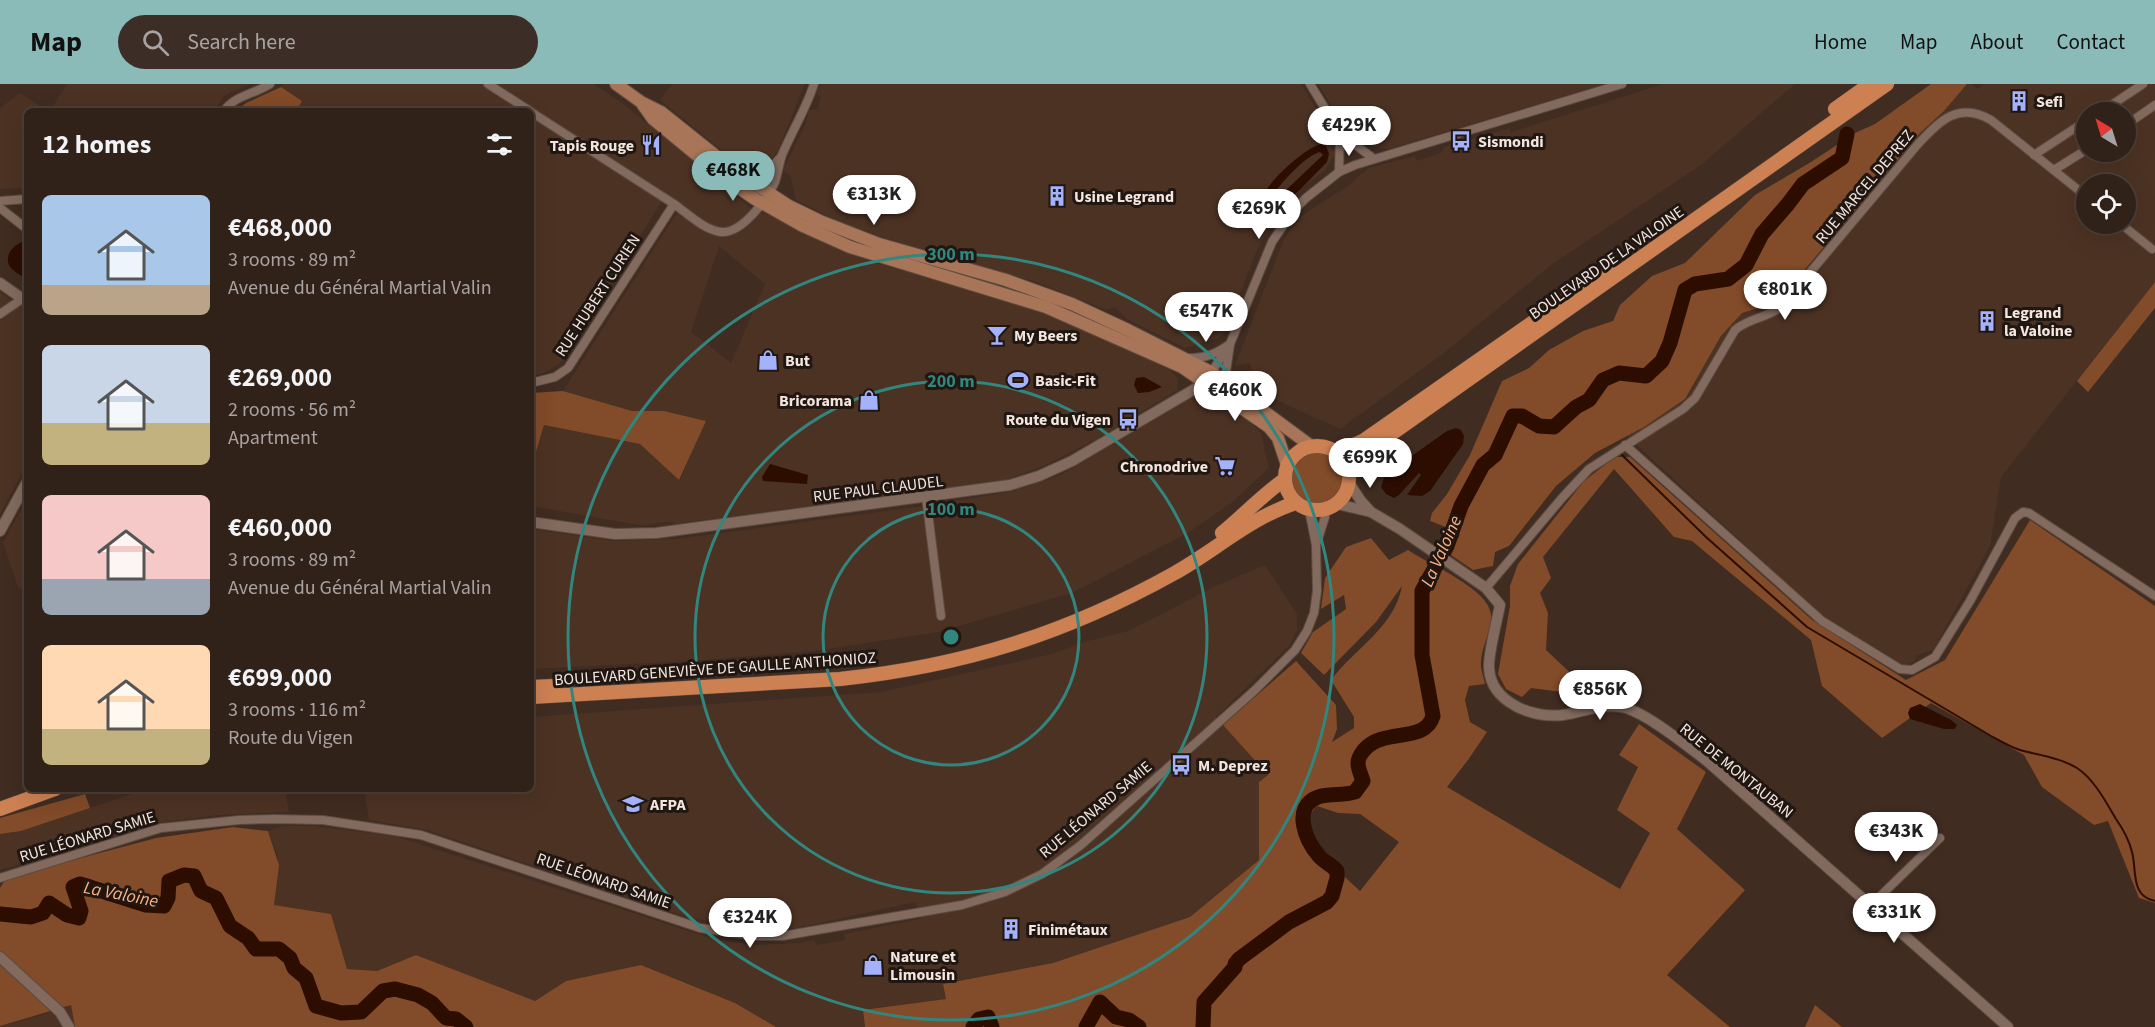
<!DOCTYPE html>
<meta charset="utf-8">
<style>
:root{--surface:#302119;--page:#3c2e26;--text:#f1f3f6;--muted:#a8a3a2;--line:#4b3e38;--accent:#8bbbb9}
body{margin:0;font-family:"Source Sans 3",sans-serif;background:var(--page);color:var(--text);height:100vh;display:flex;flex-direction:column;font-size:22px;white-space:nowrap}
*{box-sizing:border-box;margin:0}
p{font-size:20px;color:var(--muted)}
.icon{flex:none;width:33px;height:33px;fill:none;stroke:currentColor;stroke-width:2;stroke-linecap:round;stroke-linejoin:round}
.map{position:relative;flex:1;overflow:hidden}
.side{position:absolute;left:24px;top:24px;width:510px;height:684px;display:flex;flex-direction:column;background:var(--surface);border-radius:9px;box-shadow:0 6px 24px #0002,0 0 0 2px var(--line)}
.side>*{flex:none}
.needle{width:39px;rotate:322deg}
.fabs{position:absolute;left:2076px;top:18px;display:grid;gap:12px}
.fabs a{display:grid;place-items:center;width:60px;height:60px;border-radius:50%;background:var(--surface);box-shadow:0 6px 24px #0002,0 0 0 2px var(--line);font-size:30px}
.price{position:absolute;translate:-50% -51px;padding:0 14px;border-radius:21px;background:#fff;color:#222;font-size:20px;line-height:39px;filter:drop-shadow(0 2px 3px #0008)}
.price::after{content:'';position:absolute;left:50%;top:36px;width:18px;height:14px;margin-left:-9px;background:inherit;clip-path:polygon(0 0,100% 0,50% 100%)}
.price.on{background:var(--accent);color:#111}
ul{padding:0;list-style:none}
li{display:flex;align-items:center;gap:18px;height:150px;padding:0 18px}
li span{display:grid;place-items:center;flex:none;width:168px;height:120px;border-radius:9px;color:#555}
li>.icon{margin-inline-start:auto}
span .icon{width:72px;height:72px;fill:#fffc;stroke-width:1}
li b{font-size:26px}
h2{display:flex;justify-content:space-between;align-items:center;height:72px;padding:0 18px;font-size:26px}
header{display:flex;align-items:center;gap:36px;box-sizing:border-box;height:84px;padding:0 30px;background:var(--accent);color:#111}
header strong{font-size:28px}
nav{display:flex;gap:33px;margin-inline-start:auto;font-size:21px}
.search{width:420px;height:54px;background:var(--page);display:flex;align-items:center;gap:15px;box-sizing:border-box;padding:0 21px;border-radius:33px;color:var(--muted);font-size:22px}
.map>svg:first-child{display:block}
</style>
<header>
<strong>Map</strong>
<div class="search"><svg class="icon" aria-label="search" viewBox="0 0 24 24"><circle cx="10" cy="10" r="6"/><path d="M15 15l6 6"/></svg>Search here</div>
<nav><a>Home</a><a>Map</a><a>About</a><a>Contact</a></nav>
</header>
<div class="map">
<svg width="2155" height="943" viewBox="0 0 2155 943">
<rect width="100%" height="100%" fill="#402c21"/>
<g fill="#4c3223" fill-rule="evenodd">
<path d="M67,0H250L224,12L214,27H50Z"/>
<path d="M283,0H594L622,19L754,127L782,134L853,171L876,179L977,207L1038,227L1085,246L1170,286L1178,295L1177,306L1104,351L1048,380L1005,396L674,440V438H661L644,442L531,422V385L544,341L640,360L680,396L705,337L664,327H632L563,307L680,124L664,114L560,279L550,286L541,290L531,291V27H296L302,17L281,3ZM719,162L765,200L731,279L691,248Z"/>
<path d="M672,0H805L778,66L772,75L762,82L748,84L737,79L660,16Z"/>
<path d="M820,0H1301L1328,44L1335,70L1325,86L1303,103L1273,138L1256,168L1225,249L1218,254L1185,264L1127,235L1115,223L1106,226L1036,198L885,154L836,136L796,116L790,91L784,88V84L805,41L809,26H817L821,14L817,9Z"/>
<path d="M1318,0H1604L1388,65L1374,63L1361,56L1338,32Z"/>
<path d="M1663,0H1795L1701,81L1551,181L1444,269L1340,345L1256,307L1250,279L1235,281L1284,155L1302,131L1345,104L1369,84L1415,72L1417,77L1441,69L1444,63L1510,44L1511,48Z"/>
<path d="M1967,0H1972L1977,5L1984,0H2155V198L2001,393L1990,462L1933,566L1917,571L1915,577L1906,581L1897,579L1824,534L1627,352L1685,315L1721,252L1742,229L1766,222L1920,49L1944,27ZM2086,28H2126V68H2086ZM2086,100H2126V140H2086Z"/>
<path d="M20,9L48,27H27V104L0,105V24Z"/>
<path d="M0,208L27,227V380L0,430Z"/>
<path d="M1190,315L1235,322L1261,349L1269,384L1230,420L1186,450L1072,509L938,548L814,567L691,577L531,585V445L614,457L676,455L938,420L1014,407L1059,392Z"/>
<path d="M27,415V510L18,503L3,459Z"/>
<path d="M1265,481L1297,530V546L1289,562L1216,633L1268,691L1259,698V776L1190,833L1053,879L943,900L946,915L863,926L865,943H776L735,919L641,881L566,897L535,917L416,871L377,887L346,885L331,830L274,821L278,772L268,747L283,742H314L395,752L713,855L756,861L799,859L814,856L817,861L845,856L844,850L920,835L916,818L796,844H736L664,826L427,746L369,736L364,705H531V633L881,608L1052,570L1084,558L1128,547L1216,502Z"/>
<path d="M147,705H285L289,728L219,731L164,738L0,786V750L21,747Z"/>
<path d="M71,921L75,943H0V942L42,931Z"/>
</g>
<g fill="#824b29" fill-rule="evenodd">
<path d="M1931,0H1967L1944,27L1920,49L1784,210L1766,222L1742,229L1721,252L1685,315L1644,343L1595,369L1556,402L1509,462L1495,468L1493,482L1473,486L1448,469L1460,451L1451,445L1430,437L1432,429L1447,410L1470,371L1502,297L1529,284L1549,266L1583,247L1613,237L1620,221L1652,192L1685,179L1755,111L1811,78L1855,49L1875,40Z"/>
<path d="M281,3L302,17L296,27H235L246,19Z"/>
<path d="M2155,198V224L2088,308L2077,297Z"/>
<path d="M563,307L632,327H664L706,337L679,396L640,360L544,341L531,385V309Z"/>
<circle cx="1317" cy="395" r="28"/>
<path d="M1615,373H1630L1811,535L1906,596L1945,576L2030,436L2155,522V819L2139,814L2108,737L2094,741L2042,703L2024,671L1931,619L1882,654L1822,602L1811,556L1692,457L1674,453L1614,385L1543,473L1551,494L1540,509L1548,529L1546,566L1578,596L1570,609L1531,604L1522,613L1506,605L1498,590L1510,522V502L1518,480L1584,397Z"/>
<path d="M1371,454L1389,476L1408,466C1428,480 1490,505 1491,531C1492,547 1480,565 1481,581C1481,587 1484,594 1485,600L1469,602L1465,616L1470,638L1487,648L1468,676L1447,703L1620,805L1650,749L1617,726L1638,683L1619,671L1639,640L1706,688L1677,745L1745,806L1667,891L1730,943H865L863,926L946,915L943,900L1053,879L1190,833L1259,776V698L1268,691L1223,641L1296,577L1336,621L1337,645L1332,658L1354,644V633L1331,596C1355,564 1394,544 1402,502L1376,538L1324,591L1301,569L1313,548L1346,525L1344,511L1321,525L1325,494L1346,463ZM1317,722L1338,729L1360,730L1399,758L1360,807L1300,752L1309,731Z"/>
<path d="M85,710L90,724L21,747L0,750V734Z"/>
<path d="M233,743L268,747L279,781L274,821L331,830L347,885L377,887L416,871L535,917L566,897L641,881L735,919L776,943H75L71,921L0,942V804L6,794L156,754Z"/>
<path d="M1815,921L1842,943H1843H1805Z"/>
</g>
<g fill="#2d0d00">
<path d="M1321,60L1326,62L1329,70L1327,78L1266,140L1272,124L1284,108L1323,71L1320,68C1305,71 1274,106 1267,120C1263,126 1264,132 1259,137C1259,131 1258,124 1260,118C1264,101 1304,64 1321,60Z"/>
<path d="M22,158L27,159V195C23,192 17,190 13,186C2,176 10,163 22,158Z"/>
<path d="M1144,293L1162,303L1149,308L1138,309L1134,301L1136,294Z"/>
<path d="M1456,344L1461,346L1464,352L1463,360L1430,407L1422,412L1407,411L1421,391L1419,389L1399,411L1394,414L1386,410L1381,403L1385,391L1447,347Z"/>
<path d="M770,380L808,391L807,400L763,397L762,393Z"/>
<path d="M1920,620L1951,636L1957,641L1955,645H1944L1910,635L1908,629L1910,624Z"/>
</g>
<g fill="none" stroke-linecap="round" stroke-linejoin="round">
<path stroke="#2d0d00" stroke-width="2" d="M1621,370L1706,453L1807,543L1991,652C2000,657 2010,663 2020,666C2038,671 2061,674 2077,684C2094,695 2106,718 2116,735C2123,745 2129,756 2132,768C2137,786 2130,812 2155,817"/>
<g stroke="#2d0d00" stroke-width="15">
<path d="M0,830L31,833L43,829L49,819L67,831L79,834L81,827L73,803L80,800L146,821L164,822L168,814L169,797L184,791L194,792L201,807L216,814L230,842L248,854L256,865H279L290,874L294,884L306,894L316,922L341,929L361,928L383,907L395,905L418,911L432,919L446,934L456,935L466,943"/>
<path d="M973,943L979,935L988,933L992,943"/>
<path d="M1086,943L1100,918L1116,933L1129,936L1139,943"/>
<path d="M1203,943L1204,918L1235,883V880L1239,875L1289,838L1327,818L1332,812L1337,794V787C1332,781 1324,778 1319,772C1306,757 1291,723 1318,713C1330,709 1343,712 1355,708L1363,697C1361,691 1358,685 1358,679C1358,673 1361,670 1364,666C1384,643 1425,660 1433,632L1422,571V507L1447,462L1461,422L1483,381L1495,371L1513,332H1522L1539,342L1554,343L1576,323L1589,316L1603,296L1619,289L1646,292L1662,277L1670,259L1685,206L1695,200L1728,195L1746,181L1762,150L1788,120L1803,100L1842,74L1847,50"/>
</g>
<g stroke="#5c4b41" stroke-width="10">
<g id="minor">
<path d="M488,0L530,27"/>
<path d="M1310,0L1340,49L1339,88"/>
<path d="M224,27C235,11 255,10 270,0"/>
<path d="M531,28L674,120L568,284L555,293L531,299"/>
<path d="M2101,28L2143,0"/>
<path d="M2126,41L2155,21"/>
<path d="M1340,49L1374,75"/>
<path d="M2034,71L2086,37"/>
<path d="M2054,86L2086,66"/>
<path d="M758,106L766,89L781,73"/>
<path d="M0,117L27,115"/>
<path d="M674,120C687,129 704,146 721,148C742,150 767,115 775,98C778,89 779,80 782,71C792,47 806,25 814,0"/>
<path d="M0,124L27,145"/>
<path d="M2121,140L2152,165"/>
<path d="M0,230L22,215"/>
<path d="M1189,274C1205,275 1217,269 1230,260"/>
<path d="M1209,292L1228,263"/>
<path d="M1234,301L1229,296L1226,288L1230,260L1272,158L1293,127L1306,114L1339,88L1355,81L1622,0"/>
<path d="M1625,361L1822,537L1900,585L1912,586L1935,573L1970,517L2015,434L2023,428L2029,429L2155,512"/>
<path d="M926,413L941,532"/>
<path d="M1317,458L1325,433V426"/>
<path d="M1486,504L1562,414L1589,385L1683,325L1695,314L1735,246C1749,234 1767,234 1781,223L1918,60C1940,37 1958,17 1991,36L2086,112"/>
<path d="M0,794L161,744L239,736L274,735L323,736L421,751L700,844L755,852H782L962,821L1005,808L1042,790L1081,761L1254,607L1295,566L1307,547L1314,529L1317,507L1316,461L1309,426"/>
<path d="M1871,821L1940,754"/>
</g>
</g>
<g stroke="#5c4b41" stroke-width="12">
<g id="tertiary">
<path d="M0,199L27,218"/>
<path d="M1349,399L1361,417L1371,428L1400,445L1486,504L1500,521C1497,537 1488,570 1489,584C1491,619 1534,635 1563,631C1584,628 1604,618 1626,624C1649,631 1687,662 1707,677L2008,943"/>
<path d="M1337,420L1371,428"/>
<path d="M531,438L615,450L656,449L1010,401L1039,392L1072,377L1205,299"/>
<path d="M0,447L27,398"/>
<path d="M0,873L60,928L69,943"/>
</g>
</g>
<g stroke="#5c4b41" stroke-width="14">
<g id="secondary">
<path d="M616,0L641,18L661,28L731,84L789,122L820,137L879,160L1006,196L1072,220L1128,246L1211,288L1311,362"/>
<path d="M643,21L653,35L723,93L755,115L801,141L850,163L1046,223L1182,283L1269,343L1278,354L1287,381"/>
</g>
</g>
<g stroke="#5c4b41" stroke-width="15">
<g id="primary">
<path d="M1835,25L1870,0"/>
<circle cx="1317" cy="394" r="32"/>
<path d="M1337,368L1363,357L1609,185"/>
<path d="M1349,387L1360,372L1887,0"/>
<path d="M1222,449C1243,432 1262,411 1284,396"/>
<path d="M531,603L554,602"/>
<path d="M531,613L840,595C963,582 1065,550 1173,490C1215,467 1248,435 1295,419"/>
<path d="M0,725L55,705"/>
</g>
</g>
<use href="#minor" stroke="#826a5e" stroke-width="8"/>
<use href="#tertiary" stroke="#826a5e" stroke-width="10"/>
<use href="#secondary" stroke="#a87558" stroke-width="12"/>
<use href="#primary" stroke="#cd8153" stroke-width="14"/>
</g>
<g fill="none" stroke="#31877f" stroke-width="3">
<circle cx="951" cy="553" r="128"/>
<circle cx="951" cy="553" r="256"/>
<circle cx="951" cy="553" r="383"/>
</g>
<defs>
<g id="building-bare" transform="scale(1.62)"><path d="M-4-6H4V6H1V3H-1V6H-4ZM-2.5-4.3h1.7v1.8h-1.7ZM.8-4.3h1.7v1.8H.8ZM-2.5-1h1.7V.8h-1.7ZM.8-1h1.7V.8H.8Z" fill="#a4b2fc" stroke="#201712" stroke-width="2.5" paint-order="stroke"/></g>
<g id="bus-bare" transform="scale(1.62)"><path d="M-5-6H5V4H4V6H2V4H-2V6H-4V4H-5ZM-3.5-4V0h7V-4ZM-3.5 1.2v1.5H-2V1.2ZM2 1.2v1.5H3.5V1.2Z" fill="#a4b2fc" stroke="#201712" stroke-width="2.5" paint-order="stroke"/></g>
<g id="restaurant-bare" transform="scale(1.62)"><path d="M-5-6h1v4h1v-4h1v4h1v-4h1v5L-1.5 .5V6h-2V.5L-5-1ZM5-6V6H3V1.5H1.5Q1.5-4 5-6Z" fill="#a4b2fc" stroke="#201712" stroke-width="2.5" paint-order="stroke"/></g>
<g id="bar-bare" transform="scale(1.62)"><path d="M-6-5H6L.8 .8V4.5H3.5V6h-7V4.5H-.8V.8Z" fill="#a4b2fc" stroke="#201712" stroke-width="2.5" paint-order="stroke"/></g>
<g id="shop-bare" transform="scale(1.62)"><path d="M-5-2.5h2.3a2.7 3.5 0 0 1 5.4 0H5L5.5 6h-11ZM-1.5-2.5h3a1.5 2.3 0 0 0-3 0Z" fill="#a4b2fc" stroke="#201712" stroke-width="2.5" paint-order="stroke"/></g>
<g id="stadium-bare" transform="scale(1.62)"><path d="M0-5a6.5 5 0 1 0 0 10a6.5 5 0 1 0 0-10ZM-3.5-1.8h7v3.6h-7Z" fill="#a4b2fc" stroke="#201712" stroke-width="2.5" paint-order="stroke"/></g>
<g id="supermarket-bare" transform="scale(1.62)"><path d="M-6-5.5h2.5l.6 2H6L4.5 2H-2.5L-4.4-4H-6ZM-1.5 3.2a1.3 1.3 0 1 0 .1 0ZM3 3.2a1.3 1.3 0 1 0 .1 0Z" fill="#a4b2fc" stroke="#201712" stroke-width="2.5" paint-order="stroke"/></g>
<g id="school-bare" transform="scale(1.62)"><path d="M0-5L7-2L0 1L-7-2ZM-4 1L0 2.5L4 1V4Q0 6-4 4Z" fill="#a4b2fc" stroke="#201712" stroke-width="2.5" paint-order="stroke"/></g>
</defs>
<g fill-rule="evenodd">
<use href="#building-bare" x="2019" y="17"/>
<use href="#bus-bare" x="1461" y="57"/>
<use href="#restaurant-bare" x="651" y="61"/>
<use href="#building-bare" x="1057" y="112"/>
<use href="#building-bare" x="1987" y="237"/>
<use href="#bar-bare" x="997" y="251"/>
<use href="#shop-bare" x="768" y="276"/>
<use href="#stadium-bare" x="1018" y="296"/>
<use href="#shop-bare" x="869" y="316"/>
<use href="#bus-bare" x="1128" y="335"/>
<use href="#supermarket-bare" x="1225" y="382"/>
<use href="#bus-bare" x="1181" y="681"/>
<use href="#school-bare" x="633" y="720"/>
<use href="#building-bare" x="1011" y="845"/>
<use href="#shop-bare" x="873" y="881"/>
</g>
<g text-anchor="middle" stroke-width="6" stroke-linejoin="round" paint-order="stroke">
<g font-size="16" font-weight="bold" fill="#f4e6df" stroke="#201712" text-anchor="start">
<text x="2036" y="23">Sefi</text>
<text x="1478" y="63">Sismondi</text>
<text x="634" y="67" text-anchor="end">Tapis Rouge</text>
<text x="1074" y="118">Usine Legrand</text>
<text x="2004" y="234">Legrand<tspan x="2004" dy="18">la Valoine</tspan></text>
<text x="1014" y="257">My Beers</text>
<text x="785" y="282">But</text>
<text x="1035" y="302">Basic-Fit</text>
<text x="852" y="322" text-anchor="end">Bricorama</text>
<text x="1111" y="341" text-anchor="end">Route du Vigen</text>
<text x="1208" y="388" text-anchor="end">Chronodrive</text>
<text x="1198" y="687">M. Deprez</text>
<text x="650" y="726">AFPA</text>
<text x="1028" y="851">Finimétaux</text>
<text x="890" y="878">Nature et<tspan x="890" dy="18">Limousin</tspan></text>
</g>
<g font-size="16" fill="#f4e6df" stroke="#201712">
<text transform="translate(1864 102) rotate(-50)" y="6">RUE MARCEL DEPREZ</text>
<text transform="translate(1606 178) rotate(-35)" y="6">BOULEVARD DE LA VALOINE</text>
<text transform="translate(597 211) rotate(-57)" y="6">RUE HUBERT CURIEN</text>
<text transform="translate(878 404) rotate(-7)" y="6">RUE PAUL CLAUDEL</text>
<text transform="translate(715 584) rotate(-4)" y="6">BOULEVARD GENEVIÈVE DE GAULLE ANTHONIOZ</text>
<text transform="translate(1737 686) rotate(39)" y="6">RUE DE MONTAUBAN</text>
<text transform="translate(1095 725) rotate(-40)" y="6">RUE LÉONARD SAMIE</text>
<text transform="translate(87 752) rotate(-17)" y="6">RUE LÉONARD SAMIE</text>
<text transform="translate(604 796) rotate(19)" y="6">RUE LÉONARD SAMIE</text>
</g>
<g font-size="18" font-style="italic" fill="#fcb084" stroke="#201712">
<text transform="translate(1441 467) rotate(-66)" y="6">La Valoine</text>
<text transform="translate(121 810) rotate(11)" y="6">La Valoine</text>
</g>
</g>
<circle cx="951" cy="553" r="9" fill="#31877f" stroke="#201712" stroke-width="3"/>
<g font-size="18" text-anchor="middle" font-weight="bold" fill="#31877f" stroke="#201712" stroke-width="6" stroke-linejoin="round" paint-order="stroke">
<text x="951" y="176">300 m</text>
<text x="951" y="303">200 m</text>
<text x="951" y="431">100 m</text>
</g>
</svg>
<div class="fabs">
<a><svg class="needle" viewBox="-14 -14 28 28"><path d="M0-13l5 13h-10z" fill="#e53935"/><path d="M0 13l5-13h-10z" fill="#a8a3a2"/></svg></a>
<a><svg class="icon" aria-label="locate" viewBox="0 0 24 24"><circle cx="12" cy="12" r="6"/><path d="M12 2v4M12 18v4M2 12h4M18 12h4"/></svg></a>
</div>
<b class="price" style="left:1349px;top:73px">€429K</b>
<b class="price on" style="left:733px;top:118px">€468K</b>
<b class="price" style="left:874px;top:142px">€313K</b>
<b class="price" style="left:1259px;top:156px">€269K</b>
<b class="price" style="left:1785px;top:237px">€801K</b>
<b class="price" style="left:1206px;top:259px">€547K</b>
<b class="price" style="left:1235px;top:338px">€460K</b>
<b class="price" style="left:1370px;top:405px">€699K</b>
<b class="price" style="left:1600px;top:637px">€856K</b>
<b class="price" style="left:1896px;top:779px">€343K</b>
<b class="price" style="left:1894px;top:860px">€331K</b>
<b class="price" style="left:750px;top:865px">€324K</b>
<section class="side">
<h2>12 homes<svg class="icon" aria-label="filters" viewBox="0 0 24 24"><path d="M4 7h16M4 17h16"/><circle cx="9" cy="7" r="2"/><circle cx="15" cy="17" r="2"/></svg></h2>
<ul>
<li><span style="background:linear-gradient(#a9c7e8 75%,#b9a48a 0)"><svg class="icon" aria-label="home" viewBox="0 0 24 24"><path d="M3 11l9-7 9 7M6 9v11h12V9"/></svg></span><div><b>€468,000</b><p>3 rooms · 89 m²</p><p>Avenue du Général Martial Valin</p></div></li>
<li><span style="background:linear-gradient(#c9d6e8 65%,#c2b280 0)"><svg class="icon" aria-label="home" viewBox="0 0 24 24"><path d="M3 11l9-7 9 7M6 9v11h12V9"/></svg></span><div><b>€269,000</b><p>2 rooms · 56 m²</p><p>Apartment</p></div></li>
<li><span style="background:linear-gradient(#f6c9c9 70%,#9aa5b1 0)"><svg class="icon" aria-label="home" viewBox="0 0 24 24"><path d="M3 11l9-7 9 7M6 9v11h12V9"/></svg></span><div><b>€460,000</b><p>3 rooms · 89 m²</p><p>Avenue du Général Martial Valin</p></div></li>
<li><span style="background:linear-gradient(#ffd9b3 70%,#c2b280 0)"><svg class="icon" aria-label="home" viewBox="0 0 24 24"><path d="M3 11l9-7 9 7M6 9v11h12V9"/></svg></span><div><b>€699,000</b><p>3 rooms · 116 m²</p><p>Route du Vigen</p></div></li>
</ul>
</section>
</div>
